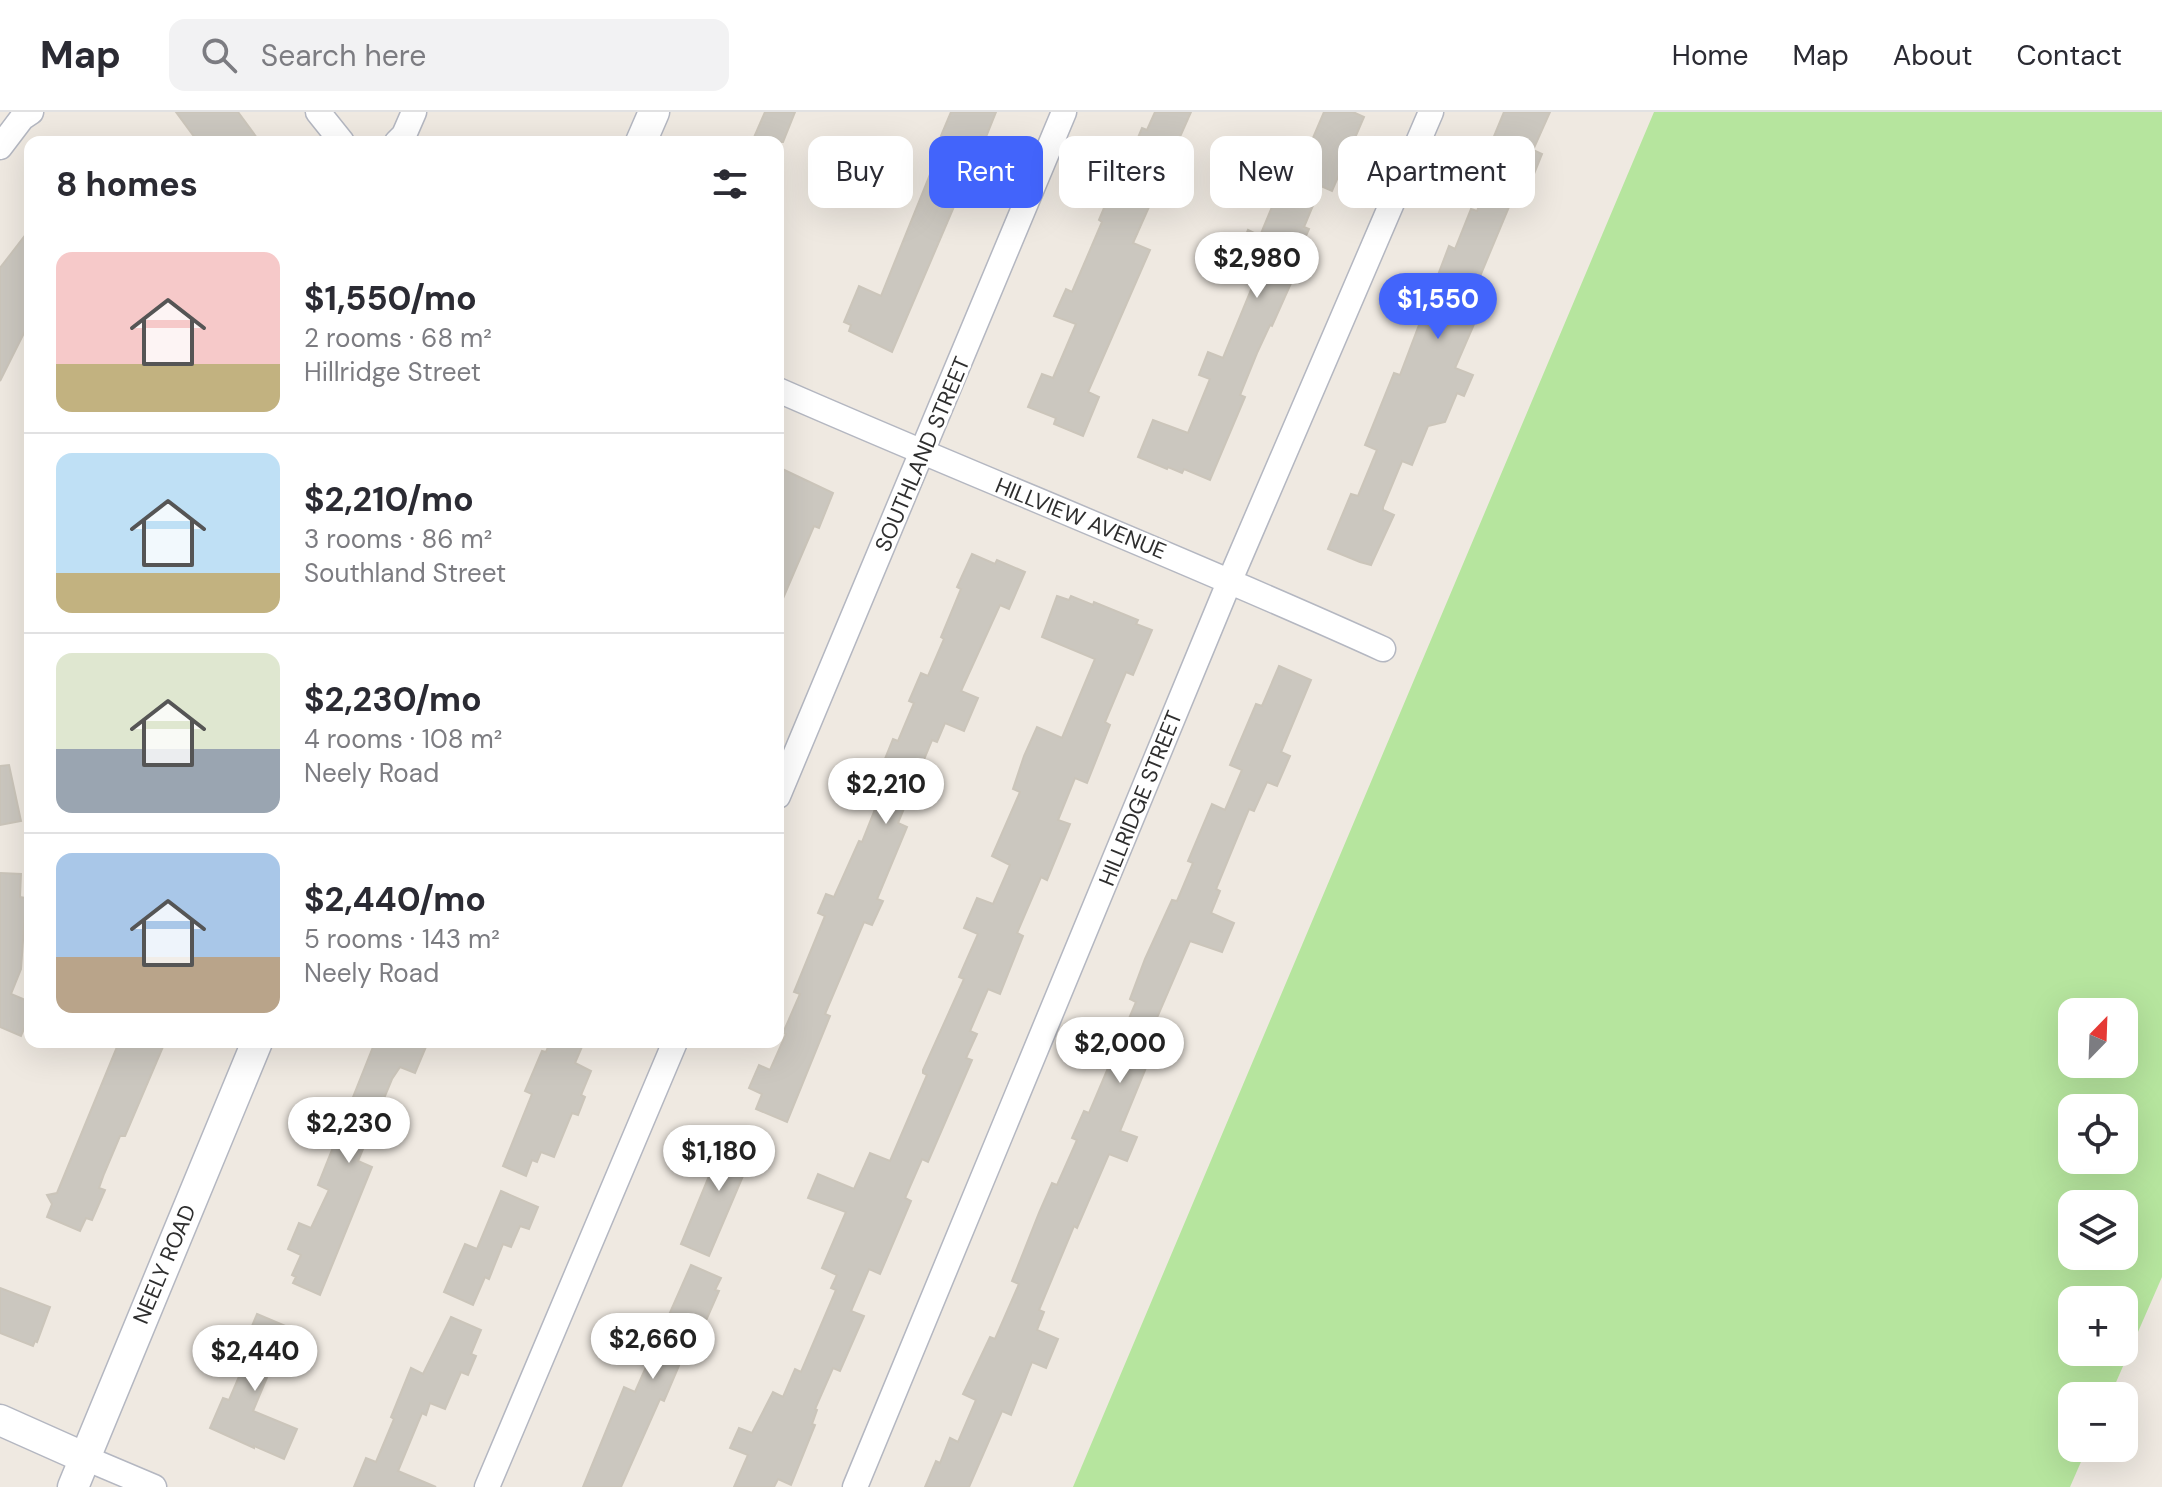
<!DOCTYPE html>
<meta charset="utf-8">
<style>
:root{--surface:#fff;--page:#f2f2f3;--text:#2b2b33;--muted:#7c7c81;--line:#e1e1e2;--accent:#4264fb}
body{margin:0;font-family:"DM Sans",sans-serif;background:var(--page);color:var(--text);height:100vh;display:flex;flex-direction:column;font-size:30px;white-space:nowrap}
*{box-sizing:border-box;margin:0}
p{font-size:26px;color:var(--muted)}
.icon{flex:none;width:44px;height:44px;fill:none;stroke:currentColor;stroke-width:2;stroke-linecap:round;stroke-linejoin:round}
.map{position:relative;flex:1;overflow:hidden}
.panel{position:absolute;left:24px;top:24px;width:760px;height:912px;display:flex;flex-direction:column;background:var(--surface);border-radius:16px;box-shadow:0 8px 32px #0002}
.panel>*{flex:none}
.hud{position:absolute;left:808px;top:24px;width:760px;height:72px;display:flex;gap:16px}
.needle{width:52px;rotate:23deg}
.controls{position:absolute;left:2058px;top:886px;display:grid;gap:16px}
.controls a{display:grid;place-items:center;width:80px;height:80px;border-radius:16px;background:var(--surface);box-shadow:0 8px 32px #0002;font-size:40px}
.price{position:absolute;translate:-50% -68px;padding:0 18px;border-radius:28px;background:#fff;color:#222;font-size:26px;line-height:52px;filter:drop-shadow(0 2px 4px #0008)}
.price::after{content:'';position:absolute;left:50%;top:48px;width:24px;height:18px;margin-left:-12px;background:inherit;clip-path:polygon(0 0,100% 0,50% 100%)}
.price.active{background:var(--accent);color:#fff}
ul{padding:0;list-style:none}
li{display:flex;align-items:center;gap:24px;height:200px;padding:0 32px}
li+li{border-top:2px solid var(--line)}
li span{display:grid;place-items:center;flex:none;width:224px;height:160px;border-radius:16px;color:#555}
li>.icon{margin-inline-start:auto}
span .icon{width:96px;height:96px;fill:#fffc;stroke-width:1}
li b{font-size:34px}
h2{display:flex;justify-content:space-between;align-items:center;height:96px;padding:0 32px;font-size:34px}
.chip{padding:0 28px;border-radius:16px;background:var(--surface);box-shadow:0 8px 32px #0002;font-size:28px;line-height:72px}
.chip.active{background:var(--accent);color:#fff}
header{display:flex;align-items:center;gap:48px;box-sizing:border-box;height:112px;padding:0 40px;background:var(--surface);border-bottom:2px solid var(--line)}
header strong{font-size:38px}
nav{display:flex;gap:44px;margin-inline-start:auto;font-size:28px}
.search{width:560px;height:72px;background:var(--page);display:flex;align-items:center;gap:20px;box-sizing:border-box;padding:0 28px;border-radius:16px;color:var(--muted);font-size:30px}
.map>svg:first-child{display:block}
</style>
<header>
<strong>Map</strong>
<div class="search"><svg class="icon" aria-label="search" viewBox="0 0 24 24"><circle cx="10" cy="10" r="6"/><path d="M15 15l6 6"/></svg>Search here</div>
<nav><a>Home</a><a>Map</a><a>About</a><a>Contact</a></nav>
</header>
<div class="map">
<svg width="2162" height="1375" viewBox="0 0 2162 1375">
<rect width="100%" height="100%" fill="#efe9e1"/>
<path fill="#b6e59e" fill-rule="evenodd" d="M1654,0H2162V1165L2110,1284H2072V1336H2087L2070,1375H1073ZM2072,900H2124V952H2072ZM2072,996H2124V1048H2072ZM2072,1092H2124V1144H2072ZM2072,1188H2124V1240H2072Z"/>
<g fill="#cbc7bf" stroke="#cbc5ba" stroke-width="2">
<path d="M176,0H238L260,30H198Z"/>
<path d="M765,0H795L783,30H752Z"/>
<path d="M951,0H996L986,25L981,23L964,63L967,64L892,240L849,219L851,213L844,210L859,174L881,184L939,40L935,38Z"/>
<path d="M1155,0H1191L1133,131L1150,138L1088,280L1099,285L1083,324L1054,312L1056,306L1028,295L1042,262L1053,266L1076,212L1054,204L1066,177L1072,180L1102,110L1099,108L1112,77L1116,78L1142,16L1147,18Z"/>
<path d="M1324,0H1353L1364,5L1332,79L1321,74L1304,115L1309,117L1291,158L1296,160L1272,214L1270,213L1257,241L1240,283L1245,285L1210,368L1184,357L1182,361L1168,355L1167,357L1138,345L1153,308L1188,321L1210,267L1199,263L1208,240L1223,246L1258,161L1255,159L1257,153L1237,145L1248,118L1260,124L1299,29L1310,33Z"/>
<path d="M1504,0H1550L1533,38L1542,42L1534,62L1526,83L1516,78L1466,198L1478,203L1455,256L1473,263L1464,284L1457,281L1445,310L1428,314L1412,353L1402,349L1383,395V398L1394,403L1371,453L1360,450L1328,437L1351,382L1358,384L1377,338L1365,333L1394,261L1400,263L1449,134L1455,137L1471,97L1477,99L1495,57L1483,51Z"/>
<path d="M30,117V209L0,269V156Z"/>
<path d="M778,355L833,381L819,416L814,414L778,498Z"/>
<path d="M972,442L995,452L997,448L1025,460L1009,497L1000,493L961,579L978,586L964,619L945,611L937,630L932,628L898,711L907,715L877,787L883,789L872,813L864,810L825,902L830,904L787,1010L756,997L762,982L749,976L759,953L770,958L786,922L783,921L800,882L794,880L825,804L818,801L826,782L834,785L859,729L862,730L879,687L870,684L893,627L898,629L914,591L909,589L921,561L928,564L944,527L941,525L961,477L957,475Z"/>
<path d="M1057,484L1069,488L1071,484L1093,493L1094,490L1138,508L1136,512L1152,518L1133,563L1126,560L1105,610L1110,613L1087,671L1075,666L1058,708L1070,712L1047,768L1041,765L1017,821L1023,824L1000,882L988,877L970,919L977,922L966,946L972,948L928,1050L922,1047L905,1086L911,1089L880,1162L869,1157L851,1199L864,1204L840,1259L833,1256L815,1297L817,1298L812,1312L815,1313L791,1373L778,1367L774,1375H734L748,1343L730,1336L739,1316L752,1321L773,1280L783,1285L795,1257L801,1260L836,1178L831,1176L837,1163L822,1156L846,1100L808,1086L818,1062L854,1077L870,1041L890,1049L927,963L923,961V958L964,867L959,865L978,822L964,816L977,786L993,792L1010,753L992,744L1020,680L1013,677L1024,644L1037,615L1062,626L1095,547L1042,525Z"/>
<path d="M1279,554L1311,568L1281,640L1290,644L1277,674L1267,670L1254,699L1249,697L1216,777L1220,779L1211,801L1234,811L1222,840L1190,829L1153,915L1169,922L1159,944L1152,941L1120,1019L1137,1025L1127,1049L1109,1042L1077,1116L1074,1114L1039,1198L1044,1200L1037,1218L1058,1227L1046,1256L1032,1250L1011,1303L1002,1299L969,1375H925L936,1349L940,1351L950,1326L958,1330L976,1288L963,1282L990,1225L995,1227L1019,1172L1012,1169L1039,1101L1052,1071L1057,1073L1077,1028L1072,1026L1084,999L1089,1001L1136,890L1130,887L1145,847L1172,788L1177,789L1193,751L1188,749L1212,692L1225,698L1242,658L1230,653L1256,592L1262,594Z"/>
<path d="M9,653L21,709L0,713V654Z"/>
<path d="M0,761L21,762L20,785L26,786L21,857L11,882L30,890V902L21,924L0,915Z"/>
<path d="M119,930H165L125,1024H120L104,1062L99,1076L105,1078L92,1108L86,1106L80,1119L47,1105L52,1092L47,1083L57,1081Z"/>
<path d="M375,930H428L415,961L400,955L392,967L358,1049L372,1055L320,1183L293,1171L296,1165L292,1163L301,1143L288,1137L299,1111L311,1116L329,1078L318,1073Z"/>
<path d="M550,930H584L575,951L591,959L581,983L585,985L578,1003L572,1001L554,1045L541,1040L537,1050L532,1048L526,1064L503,1054L532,982L525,979L542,939L546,940Z"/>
<path d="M728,1018L757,1031L709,1144L681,1132Z"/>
<path d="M501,1079L538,1095L529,1117L520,1114L511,1135L503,1132L489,1167L485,1165L473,1193L444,1180L465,1132L477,1137Z"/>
<path d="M691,1153L721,1166L715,1178L719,1179L704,1213L697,1211L664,1289L660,1287L621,1375H583L624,1275L635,1280Z"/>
<path d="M0,1176L50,1195L37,1230L35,1229L33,1234L0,1221Z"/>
<path d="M257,1202L288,1215L253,1299L297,1317L284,1347L254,1334V1336L210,1316L223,1286L229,1288L247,1246L241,1243L243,1238L239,1236L246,1217L250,1219Z"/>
<path d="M451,1205L481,1218L471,1242L476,1244L468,1263L461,1260L445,1297L430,1291L426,1303L422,1301L398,1359L436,1375H354L366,1346L376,1350L394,1307L391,1305L411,1256L423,1262Z"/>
</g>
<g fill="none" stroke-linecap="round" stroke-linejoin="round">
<g stroke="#b4b7c1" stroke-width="27">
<g id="minor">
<path d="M318,0L342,30"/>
<path d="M397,30L404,23L414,0"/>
<path d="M0,35L22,6L31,0"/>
<path d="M778,278C979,366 1183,446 1383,537"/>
<path d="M778,684L1064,0"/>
<path d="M83,1345L154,1375"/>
<path d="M487,1375L675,930"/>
<path d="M855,1375L1230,468L1431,0"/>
</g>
</g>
<g stroke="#b4b7c1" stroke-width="33">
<g id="tertiary">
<path d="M641,30L654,0"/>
<path d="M0,1308L83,1345"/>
<path d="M73,1375L257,930"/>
</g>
</g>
<use href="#minor" stroke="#fff" stroke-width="24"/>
<use href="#tertiary" stroke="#fff" stroke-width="30"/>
</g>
<g text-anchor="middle" stroke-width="6" stroke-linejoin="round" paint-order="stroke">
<g font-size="22" fill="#2e2e2e" stroke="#fff">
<text transform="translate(922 342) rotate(-67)" y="8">SOUTHLAND STREET</text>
<text transform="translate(1081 406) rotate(22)" y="8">HILLVIEW AVENUE</text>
<text transform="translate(1140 686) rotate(-68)" y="8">HILLRIDGE STREET</text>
<text transform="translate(164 1152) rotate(-67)" y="8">NEELY ROAD</text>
</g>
</g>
</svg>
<div class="controls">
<a><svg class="needle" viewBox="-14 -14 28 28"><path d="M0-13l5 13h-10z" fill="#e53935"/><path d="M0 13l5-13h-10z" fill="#7c7c81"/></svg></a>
<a><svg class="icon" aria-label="locate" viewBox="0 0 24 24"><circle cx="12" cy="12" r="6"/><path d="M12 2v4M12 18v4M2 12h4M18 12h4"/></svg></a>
<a><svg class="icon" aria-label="layers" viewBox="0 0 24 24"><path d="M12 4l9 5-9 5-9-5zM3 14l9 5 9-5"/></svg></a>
<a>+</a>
<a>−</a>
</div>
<b class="price" style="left:1257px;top:188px">$2,980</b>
<b class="price active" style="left:1438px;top:229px">$1,550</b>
<b class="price" style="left:886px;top:714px">$2,210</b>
<b class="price" style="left:1120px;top:973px">$2,000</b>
<b class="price" style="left:349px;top:1053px">$2,230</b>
<b class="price" style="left:719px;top:1081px">$1,180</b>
<b class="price" style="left:653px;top:1269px">$2,660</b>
<b class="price" style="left:255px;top:1281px">$2,440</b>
<div class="hud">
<a class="chip">Buy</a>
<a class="chip active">Rent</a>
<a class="chip">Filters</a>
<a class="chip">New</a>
<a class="chip">Apartment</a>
</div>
<section class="panel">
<h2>8 homes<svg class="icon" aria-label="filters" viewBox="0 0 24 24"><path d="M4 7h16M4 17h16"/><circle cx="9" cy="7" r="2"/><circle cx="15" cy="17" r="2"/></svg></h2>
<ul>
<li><span style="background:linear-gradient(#f6c9c9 70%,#c2b280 0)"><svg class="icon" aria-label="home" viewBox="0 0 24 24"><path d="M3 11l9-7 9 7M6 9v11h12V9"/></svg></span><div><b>$1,550/mo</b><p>2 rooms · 68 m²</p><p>Hillridge Street</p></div></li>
<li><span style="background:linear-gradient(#bfe0f5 75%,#c2b280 0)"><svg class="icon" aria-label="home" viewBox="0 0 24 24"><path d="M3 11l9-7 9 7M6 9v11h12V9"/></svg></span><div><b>$2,210/mo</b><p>3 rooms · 86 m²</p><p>Southland Street</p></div></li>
<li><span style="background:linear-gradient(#dfe7d0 60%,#9aa5b1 0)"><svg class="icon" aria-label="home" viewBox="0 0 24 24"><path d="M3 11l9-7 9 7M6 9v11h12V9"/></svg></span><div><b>$2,230/mo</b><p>4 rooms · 108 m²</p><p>Neely Road</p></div></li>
<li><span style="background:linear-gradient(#a9c7e8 65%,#b9a48a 0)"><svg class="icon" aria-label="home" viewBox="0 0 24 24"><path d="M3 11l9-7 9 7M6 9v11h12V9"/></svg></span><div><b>$2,440/mo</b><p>5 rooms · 143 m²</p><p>Neely Road</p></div></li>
</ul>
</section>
</div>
